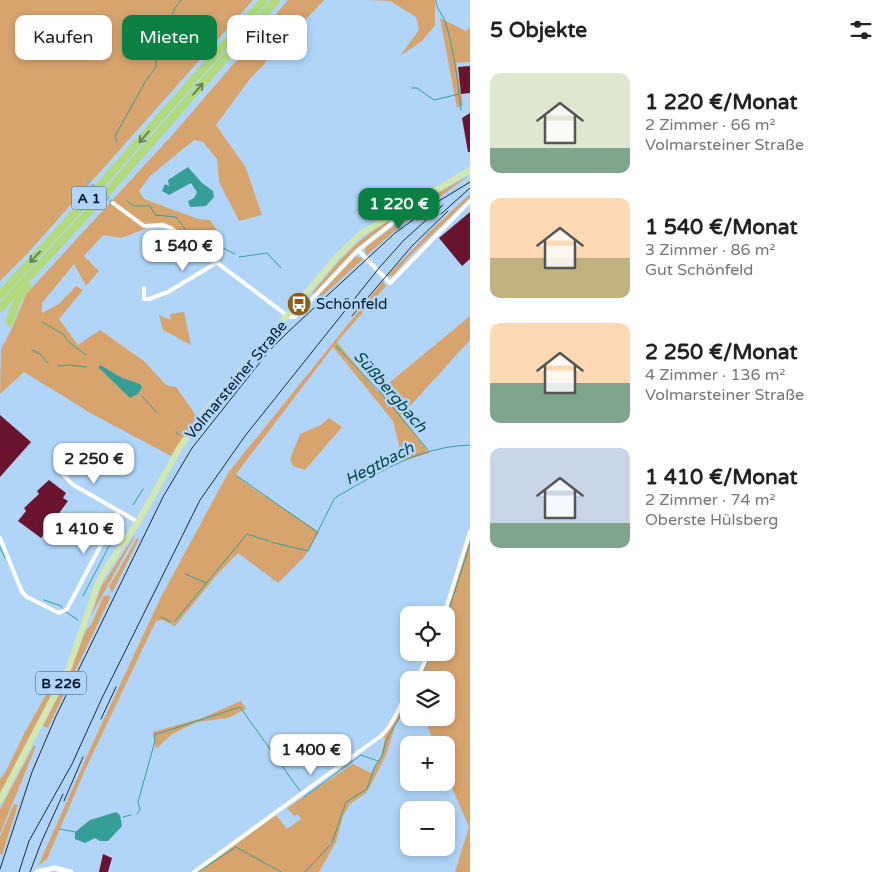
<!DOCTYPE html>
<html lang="de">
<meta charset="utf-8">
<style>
:root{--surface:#fff;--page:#f2f2f2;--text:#222;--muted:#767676;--accent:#0b8043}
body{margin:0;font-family:"Varela Round",sans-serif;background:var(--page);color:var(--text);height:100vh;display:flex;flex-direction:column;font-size:19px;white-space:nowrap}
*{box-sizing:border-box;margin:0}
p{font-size:16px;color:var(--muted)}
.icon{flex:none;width:28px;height:28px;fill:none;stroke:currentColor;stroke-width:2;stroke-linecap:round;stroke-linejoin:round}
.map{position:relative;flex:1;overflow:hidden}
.sheet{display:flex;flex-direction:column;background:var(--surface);width:425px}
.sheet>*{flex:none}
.hud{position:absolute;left:15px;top:15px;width:380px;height:45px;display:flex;gap:10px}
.tools{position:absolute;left:400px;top:606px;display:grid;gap:10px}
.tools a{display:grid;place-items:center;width:55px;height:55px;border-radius:10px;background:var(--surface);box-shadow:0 2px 8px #0003;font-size:25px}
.price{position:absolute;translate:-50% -42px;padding:0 11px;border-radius:10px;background:#fff;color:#222;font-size:16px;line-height:32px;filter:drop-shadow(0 1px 2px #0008)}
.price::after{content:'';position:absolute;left:50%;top:30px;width:15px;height:11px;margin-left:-8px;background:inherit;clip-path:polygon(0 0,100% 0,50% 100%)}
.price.on{background:var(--accent);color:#fff}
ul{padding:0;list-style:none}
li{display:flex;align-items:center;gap:15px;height:125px;padding:0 20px}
li span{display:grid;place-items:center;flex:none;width:140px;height:100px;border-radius:10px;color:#555}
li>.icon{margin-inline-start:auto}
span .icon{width:60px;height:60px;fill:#fffc;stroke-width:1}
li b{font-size:21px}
h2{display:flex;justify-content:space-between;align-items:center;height:60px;padding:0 20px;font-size:21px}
.pill{padding:0 18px;border-radius:10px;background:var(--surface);box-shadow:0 2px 8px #0003;font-size:18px;line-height:45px}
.pill.on{background:var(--accent);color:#fff}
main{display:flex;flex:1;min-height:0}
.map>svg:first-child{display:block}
</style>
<main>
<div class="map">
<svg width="470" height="872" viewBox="0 0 470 872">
<rect width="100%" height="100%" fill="#b0d5f9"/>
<g fill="#d8a46d">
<path d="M0,0H253L27,254L0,281Z"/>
<path d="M288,0H324L249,80L216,125L246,168L262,215L239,221L219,182L217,159L203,142L194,140L150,176L139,191L144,199L198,219L210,220L221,237L208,251L164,222L121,238L103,235L84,256L99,271L86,286L74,264L42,303V313L59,304L76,286L83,290L59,319L78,345L100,330L144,361L166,385L176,387L197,417L171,456L92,414L24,372L0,394L1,349L11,330L27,293L175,132Z"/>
<path d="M366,0H435V25L422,41L400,56L419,30L416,17L390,1Z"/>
<path d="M440,18L466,31L470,27V62L456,63L463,105L457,108Z"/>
<path d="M470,175L405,222L367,255L365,252L366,247L436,194Z"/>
<path d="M470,194V198L409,257L393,276H387L429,232Z"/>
<path d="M389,221L390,222L354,251L314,294L312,293C336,264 356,239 389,221Z"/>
<path d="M356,256L363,259L318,300L316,298Z"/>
<path d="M383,281L386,286L337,342L378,392L470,316V340L401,416L429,453L403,461L393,421L333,347L236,474L241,480L319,532L304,557L278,583L238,553L216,576L175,626L163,620L156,621L85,770L47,859L38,866L96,736L161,597L228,473Z"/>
<path d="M184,312L191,345L163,330L159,315L171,320L170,314Z"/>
<path d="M329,418L342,427L305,470L293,466L290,459L300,434L321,425Z"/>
<path d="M470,532V872H455L469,827L446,774V745H435L424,718H446V680H419L432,653L446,652V615H444Z"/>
<path d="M134,536H135L91,616L101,587Z"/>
<path d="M137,538L139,539L112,593L109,587Z"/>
<path d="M107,595L111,596L48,728L43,726L68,677L86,630L91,625L103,597Z"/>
<path d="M52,684L56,686L0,793V779L5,773L25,732Z"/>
<path d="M409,695V705L396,723L386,755L372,783L366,793L350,804L343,816L336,842L319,872H198L276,815L287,829L301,819L298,814L294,816L287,808L353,764L371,773L381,756L385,739L383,737L395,721Z"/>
<path d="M241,701L246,709L228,718L197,722L172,734L156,749L153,732L202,718Z"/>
<path d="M34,745L36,746L0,834V809Z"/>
<path d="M14,804L18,805L2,855L0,854V837Z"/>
</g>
<g fill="#359f97">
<path d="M188,167L202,183L213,191L214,197L206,206L190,207L188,201L194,198L197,192L191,183L169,195L162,191L165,184L169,186L168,180Z"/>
<path d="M100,365L122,378L140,384L142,387L138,394L130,398L99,368Z"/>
<path d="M116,812L120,815L122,826L108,841H100L95,838L85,843L75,839V832L90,820Z"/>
</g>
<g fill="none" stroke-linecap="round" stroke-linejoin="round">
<g stroke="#359f97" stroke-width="1">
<path d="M436,0C436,9 442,13 445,21C454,50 458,81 461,110"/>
<path d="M160,47L175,8L181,0"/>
<path d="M412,88H417L434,100L459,94"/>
<path d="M117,142L115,136L145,82L156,67V57"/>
<path d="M127,201L134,206H150L155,215L176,217L187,231L208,239"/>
<path d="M215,244L235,254"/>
<path d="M239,257L267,253L281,268"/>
<path d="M42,322L63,334L69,342L86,355"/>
<path d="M336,346L380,392L428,450"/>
<path d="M32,350L40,354L48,363"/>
<path d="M58,366L70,365L86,367"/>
<path d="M142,396L157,413"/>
<path d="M176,432L178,435"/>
<path d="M237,476L316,531"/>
<path d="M133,505L143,489"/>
<path d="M271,542L308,551L334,499L338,496C382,471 418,447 470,445"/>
<path d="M0,547L5,558"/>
<path d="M185,574L206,583"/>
<path d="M83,596L120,525"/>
<path d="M44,600L61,606L63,609"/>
<path d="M66,612L78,620"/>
<path d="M161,617L171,622"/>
<path d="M446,619L470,544"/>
<path d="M175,621L247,534L269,541"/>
<path d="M419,680L432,652"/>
<path d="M304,797L361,755L378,761"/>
<path d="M137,814L140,810L138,802L155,741L154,735L240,707L300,791"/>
<path d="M123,817L131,815"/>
<path d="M60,829L75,832"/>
<path d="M198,872L236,847L281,872"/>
<path d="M305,872L332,843L346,802L367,789L375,766L382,756L386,741L409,701"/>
</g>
</g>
<g fill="#6a142f">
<path d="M470,66V93L461,94L458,67Z"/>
<path d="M470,113V152H468L462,118Z"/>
<path d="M470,212V259L462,266L439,238Z"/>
<path d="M0,415L31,442L0,477Z"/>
<path d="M49,480L66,493L63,498L68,501L41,538L18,521L26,511L24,508L39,494L37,491Z"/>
<path d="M103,854L112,858L108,872H99Z"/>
</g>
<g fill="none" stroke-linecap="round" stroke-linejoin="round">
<path stroke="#8eafcf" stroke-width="4" stroke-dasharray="4 2" stroke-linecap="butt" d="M87,181L113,203"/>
<g stroke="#fff" stroke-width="4">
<path d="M113,203L144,226L161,225L171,228L289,317H295L358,250L390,283L470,201"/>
<path d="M358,250L419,202"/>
<path d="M144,288V299H149L168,292L216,263"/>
<path d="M59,470L72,484L138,522"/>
<path d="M0,538L22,592L27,597L59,613L67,609L119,511"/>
<path d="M444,615L470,532"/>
<path d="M417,680L429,652"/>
<path d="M194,872L382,735C395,723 399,705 409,691"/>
</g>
<path stroke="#fff" stroke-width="5" d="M37,872L54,868L71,872"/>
<path stroke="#d1e9b0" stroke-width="6" d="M0,800L68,670L97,586L105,570L138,522L180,447L201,417L335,259L360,234L470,170"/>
<g stroke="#b2da7b" stroke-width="8">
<path d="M0,295L88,199L264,0"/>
<path d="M0,308L110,189L276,0"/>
<path d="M9,322L18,299L27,287"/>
</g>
<g stroke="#182b3d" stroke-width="1">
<path d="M441,214L470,188"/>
<path d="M352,316L412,246L448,211"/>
<path d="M101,719L116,687"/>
<path d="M64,801L83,757"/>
<path d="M0,869L32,772L56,716L163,497L192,448L269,351L289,331L395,233L439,201L470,182"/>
<path d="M19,872L29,841L72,764L102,698L200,500L245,436L379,268L404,240L443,205"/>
<path d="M30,872L41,843L63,794"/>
</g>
</g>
<defs><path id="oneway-shaft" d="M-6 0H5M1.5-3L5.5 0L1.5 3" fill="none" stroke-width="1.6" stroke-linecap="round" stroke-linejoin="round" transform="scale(1.25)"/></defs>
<g stroke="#658356">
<use href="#oneway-shaft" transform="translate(198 89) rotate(-49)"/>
<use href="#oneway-shaft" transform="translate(144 137) rotate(131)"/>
<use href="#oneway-shaft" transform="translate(35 257) rotate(133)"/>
</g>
<defs>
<g id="bus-disc" transform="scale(1.25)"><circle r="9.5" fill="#915b10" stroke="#b0d5f9"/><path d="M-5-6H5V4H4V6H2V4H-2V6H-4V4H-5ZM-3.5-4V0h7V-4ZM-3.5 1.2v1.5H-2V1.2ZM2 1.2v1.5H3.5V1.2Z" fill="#fff"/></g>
</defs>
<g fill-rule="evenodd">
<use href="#bus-disc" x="299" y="304"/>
</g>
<g text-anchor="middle" stroke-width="5" stroke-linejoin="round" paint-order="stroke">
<g fill="#b0d5f9" stroke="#3a5167" stroke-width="1">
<rect x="71.5" y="186.5" width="35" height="23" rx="4"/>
<rect x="36" y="671.5" width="50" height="23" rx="4"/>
</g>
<g font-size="14" font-weight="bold" fill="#071828">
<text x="89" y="203">A 1</text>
<text x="61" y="688">B 226</text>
</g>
<g font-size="15" fill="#071828" stroke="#b0d5f9" text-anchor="start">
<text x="316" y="309">Schönfeld</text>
</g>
<g font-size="15" fill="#071828" stroke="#b0d5f9">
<text transform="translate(236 380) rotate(-50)" y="5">Volmarsteiner Straße</text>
</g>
<g font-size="16" font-style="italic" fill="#094844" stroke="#b0d5f9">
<text transform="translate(391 391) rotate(49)" y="6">Süßbergbach</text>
<text transform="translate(379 463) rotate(-27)" y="6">Hegtbach</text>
</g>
</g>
</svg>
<div class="tools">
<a><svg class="icon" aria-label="locate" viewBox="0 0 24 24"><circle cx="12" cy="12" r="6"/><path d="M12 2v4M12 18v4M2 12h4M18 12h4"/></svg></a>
<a><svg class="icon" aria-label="layers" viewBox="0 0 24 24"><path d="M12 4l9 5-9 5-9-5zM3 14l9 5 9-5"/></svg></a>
<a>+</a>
<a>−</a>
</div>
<b class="price on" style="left:399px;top:230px">1 220 €</b>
<b class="price" style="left:183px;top:272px">1 540 €</b>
<b class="price" style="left:94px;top:485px">2 250 €</b>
<b class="price" style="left:84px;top:555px">1 410 €</b>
<b class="price" style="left:311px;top:776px">1 400 €</b>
<div class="hud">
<a class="pill">Kaufen</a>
<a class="pill on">Mieten</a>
<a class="pill">Filter</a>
</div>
</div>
<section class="sheet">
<h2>5 Objekte<svg class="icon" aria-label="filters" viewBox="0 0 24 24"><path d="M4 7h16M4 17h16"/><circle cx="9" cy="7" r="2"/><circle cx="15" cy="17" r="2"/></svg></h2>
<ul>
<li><span style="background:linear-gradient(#dfe7d0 75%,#7fa58c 0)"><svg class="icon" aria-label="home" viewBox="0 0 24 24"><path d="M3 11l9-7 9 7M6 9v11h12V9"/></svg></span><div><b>1 220 €/Monat</b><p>2 Zimmer · 66 m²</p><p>Volmarsteiner Straße</p></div></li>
<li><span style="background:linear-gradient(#ffd9b3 60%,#c2b280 0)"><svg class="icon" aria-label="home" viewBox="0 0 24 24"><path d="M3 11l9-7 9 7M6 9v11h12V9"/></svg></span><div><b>1 540 €/Monat</b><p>3 Zimmer · 86 m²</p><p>Gut Schönfeld</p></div></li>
<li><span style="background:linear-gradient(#ffd9b3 60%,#7fa58c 0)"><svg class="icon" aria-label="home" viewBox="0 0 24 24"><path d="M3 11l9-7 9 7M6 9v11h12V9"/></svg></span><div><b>2 250 €/Monat</b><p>4 Zimmer · 136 m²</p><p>Volmarsteiner Straße</p></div></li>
<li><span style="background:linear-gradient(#c9d6e8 75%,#7fa58c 0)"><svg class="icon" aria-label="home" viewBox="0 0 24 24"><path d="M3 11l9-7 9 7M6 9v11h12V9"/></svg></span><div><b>1 410 €/Monat</b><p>2 Zimmer · 74 m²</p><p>Oberste Hülsberg</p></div></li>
</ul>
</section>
</main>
